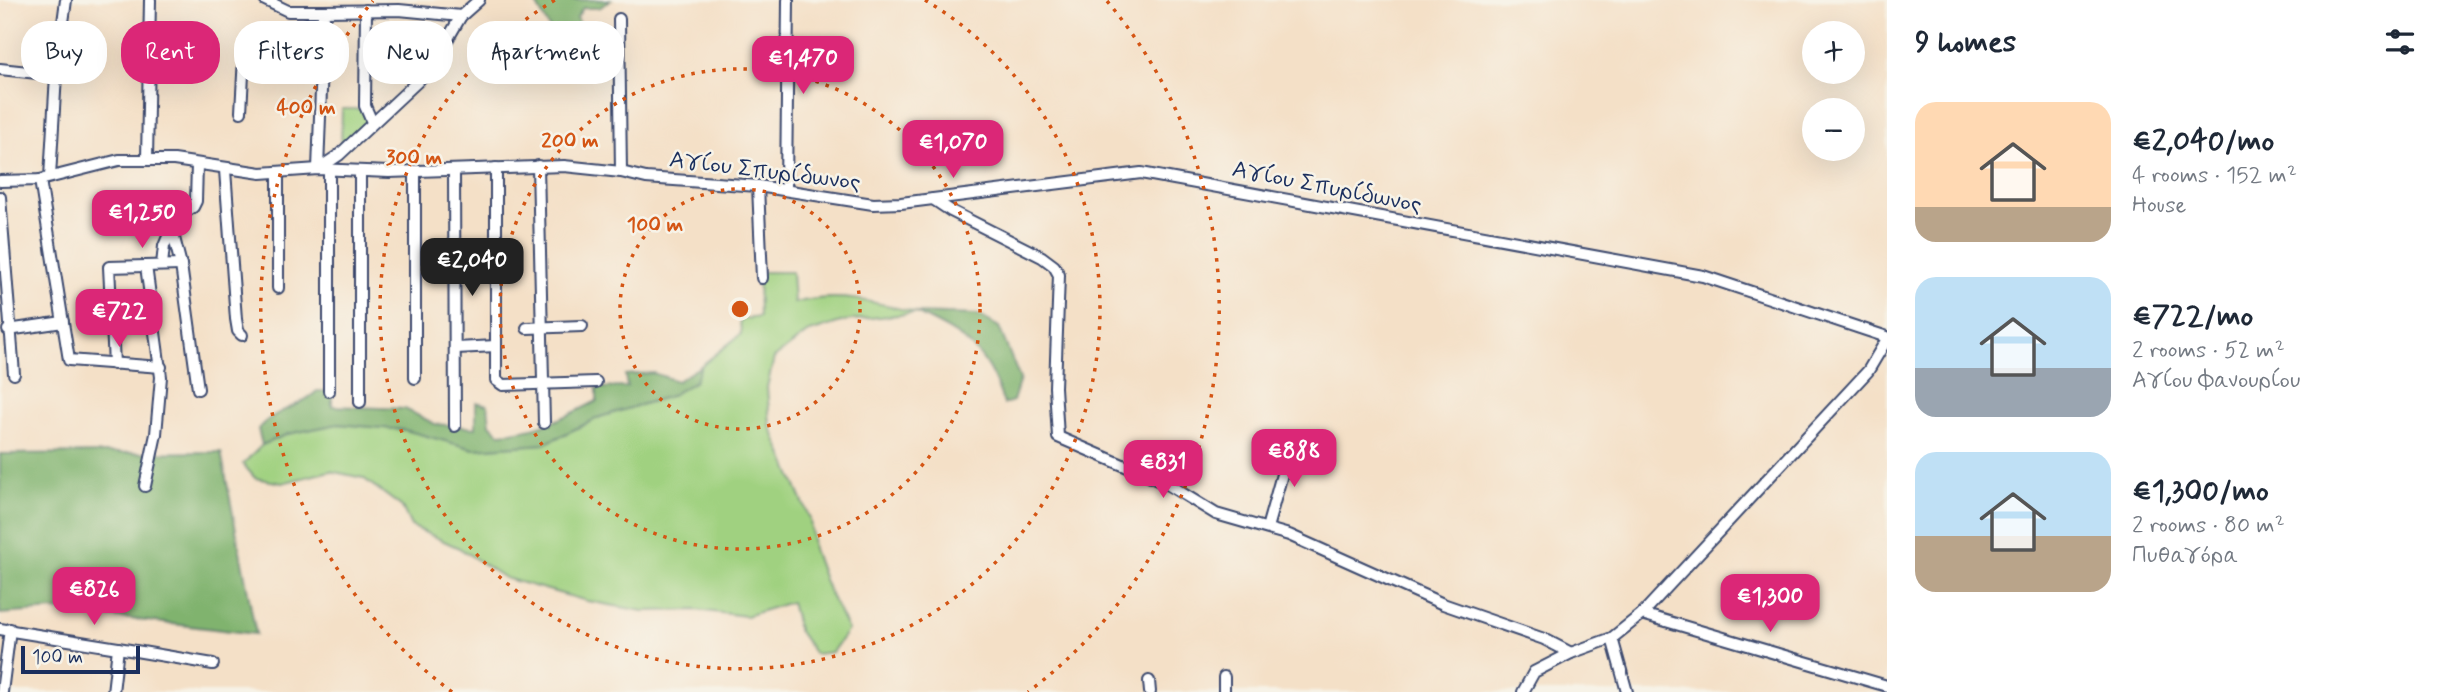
<!DOCTYPE html>
<meta charset="utf-8">
<style>
:root{--surface:#fff;--page:#f6f6f7;--text:#1f2937;--muted:#747a83;--accent:#db2777}
body{margin:0;font-family:Mynerve,sans-serif;background:var(--page);color:var(--text);height:100vh;display:flex;flex-direction:column;font-size:26px;white-space:nowrap}
*{box-sizing:border-box;margin:0}
p{font-size:23px;color:var(--muted)}
.icon{flex:none;width:38px;height:38px;fill:none;stroke:currentColor;stroke-width:2;stroke-linecap:round;stroke-linejoin:round}
.map{position:relative;flex:1;overflow:hidden}
.drawer{display:flex;flex-direction:column;background:var(--surface);width:560px}
.drawer>*{flex:none}
.banner{position:absolute;left:21px;top:21px;width:665px;height:63px;display:flex;gap:14px}
.fabs{position:absolute;left:1802px;top:21px;display:grid;gap:14px}
.fabs a{display:grid;place-items:center;width:63px;height:63px;border-radius:50%;background:var(--surface);box-shadow:0 7px 28px #0002;font-size:35px}
.scale{position:absolute;left:21px;bottom:18px;width:119px;box-sizing:border-box;padding-left:7px;border:4px solid #1b2f5e;border-top:0;font-size:19px;line-height:24px;white-space:nowrap;color:#1b2f5e;-webkit-text-stroke:5px #f7f3e8;paint-order:stroke}
.price{position:absolute;translate:-50% -60px;padding:0 16px;border-radius:14px;background:var(--accent);color:#fff;font-size:23px;line-height:46px;filter:drop-shadow(0 2px 4px #0008)}
.price::after{content:'';position:absolute;left:50%;top:42px;width:21px;height:16px;margin-left:-10px;background:inherit;clip-path:polygon(0 0,100% 0,50% 100%)}
.price.active{background:#222;color:#fff}
ul{padding:0;list-style:none}
li{display:flex;align-items:center;gap:21px;height:175px;padding:0 28px}
li span{display:grid;place-items:center;flex:none;width:196px;height:140px;border-radius:21px;color:#555}
li>.icon{margin-inline-start:auto}
span .icon{width:84px;height:84px;fill:#fffc;stroke-width:1}
li b{font-size:30px}
h2{display:flex;justify-content:space-between;align-items:center;height:84px;padding:0 28px;font-size:30px}
.pill{padding:0 24px;border-radius:28px;background:var(--surface);box-shadow:0 7px 28px #0002;font-size:24px;line-height:63px}
.pill.active{background:var(--accent);color:#fff}
main{display:flex;flex:1;min-height:0}
.map>svg:first-child{display:block}
</style>
<main>
<div class="map">
<svg width="1887" height="692" viewBox="0 0 1887 692">
<rect width="100%" height="100%" fill="#f7f3e8"/>
<filter id="ink" filterUnits="userSpaceOnUse"><feTurbulence type="fractalNoise" baseFrequency=".0143" numOctaves="2"/><feDisplacementMap in="SourceGraphic" scale="14" xChannelSelector="R" yChannelSelector="G"/><feConvolveMatrix kernelMatrix="1 2 1 2 8 2 1 2 1" color-interpolation-filters="sRGB"/></filter>
<filter id="wash" filterUnits="userSpaceOnUse"><feTurbulence type="fractalNoise" baseFrequency=".00686" numOctaves="4" result="noise"/><feDisplacementMap in="SourceGraphic" scale="28" xChannelSelector="R" yChannelSelector="G"/><feGaussianBlur stdDeviation="1.57" result="paint"/><feColorMatrix in="noise" values="0 0 0 0 0 0 0 0 0 0 0 0 0 0 0 0 0 1.4 0 .05"/><feComposite in="paint" operator="in"/></filter>
<g filter="url(#wash)">
<rect width="100%" height="100%" fill="#f4e0c7"/>
<g fill="#a0d180" stroke="#5e806f" stroke-width="2">
<path d="M342,109H362L367,122L341,146Z"/>
<path d="M758,272H792L794,303C839,292 872,301 916,313L844,321L807,333L774,358L767,387L770,425L810,519L813,549L826,585L848,630L832,652L815,654L798,630L791,602L746,616L696,610L643,611L587,601L505,578L459,548L411,526L402,507L363,478L330,471L282,483L255,478L243,464L262,445L288,434L338,424L405,430L474,449L544,444L600,417L670,396L694,381L701,366L741,334L740,320L759,317Z"/>
</g>
<g fill="#80b36e" stroke="#4e7166" stroke-width="2">
<path d="M534,0H611L599,8H583L577,17L588,47V63L574,73Z"/>
<path d="M916,313L978,315L999,327L1020,379L1013,401L1004,404C985,348 967,338 916,313Z"/>
<path d="M701,366L695,381L670,396L600,417L544,444L474,449L405,430L338,424L288,434L262,445L258,429C274,409 300,408 317,391H332V406L405,409L435,424L476,428V402L488,405L490,424L499,433C537,431 564,418 597,401V388L627,387L625,375L653,373L677,381Z"/>
<path d="M221,452L256,634L55,610L0,614V454Z"/>
</g>
</g>
<g filter="url(#ink)">
<g fill="none" stroke-linecap="round" stroke-linejoin="round">
<g stroke="#3c4a6e" stroke-width="14">
<g id="minor">
<path d="M265,0L288,11H324"/>
<path d="M366,10L365,106L372,122"/>
<path d="M619,19L621,172"/>
<path d="M0,69L56,75"/>
<path d="M241,112L244,56C256,33 300,28 323,21"/>
<path d="M147,159L150,0"/>
<path d="M538,166L544,423"/>
<path d="M496,168V380L503,385L596,382"/>
<path d="M318,169L324,11L399,10L461,16"/>
<path d="M318,169L339,155L417,82L432,66L461,16L479,0"/>
<path d="M225,170L236,319L238,331L242,335"/>
<path d="M454,170L455,426"/>
<path d="M360,171V402"/>
<path d="M50,177L56,75L66,0"/>
<path d="M40,180L69,360L161,367"/>
<path d="M0,181L40,180L119,160H174L261,173L318,169L389,172L564,166L621,172L646,178L758,186L873,204L901,203L1141,173L1703,276L1887,337"/>
<path d="M758,186L762,278"/>
<path d="M786,190L788,0"/>
<path d="M0,197L14,374"/>
<path d="M933,199L951,211L1042,257L1054,266L1059,275L1055,387L1058,437L1167,484L1216,514L1289,535L1443,604L1544,639L1571,653"/>
<path d="M172,230L181,265L198,389"/>
<path d="M456,263L496,261"/>
<path d="M162,265L164,246L176,218L193,207L196,201L197,165"/>
<path d="M278,288V172"/>
<path d="M527,328L582,326"/>
<path d="M8,330L63,322"/>
<path d="M456,348L496,346"/>
<path d="M114,364L109,267L181,265"/>
<path d="M415,378V171"/>
<path d="M329,391V169"/>
<path d="M145,486L156,434L161,377L146,266"/>
<path d="M1267,528L1291,442"/>
<path d="M1642,614L1887,686"/>
<path d="M0,629L118,648L113,692"/>
<path d="M1612,638L1627,692"/>
<path d="M118,648L213,664"/>
<path d="M1224,677V692"/>
<path d="M1149,681L1150,692"/>
<path d="M2,692L10,629"/>
<path d="M1523,692L1534,672L1571,653L1612,638L1642,614L1868,371L1887,339"/>
</g>
</g>
<use href="#minor" stroke="#fff" stroke-width="10"/>
</g>
</g>
<g fill="none" stroke="#d45514" stroke-width="3.5" stroke-dasharray="3.5 7">
<circle cx="740" cy="309" r="120"/>
<circle cx="740" cy="309" r="240"/>
<path d="M925 0A360 360 0 1 1 555 0"/>
<path d="M452 692A479 479 0 0 1 373 1M1107 1A479 479 0 0 1 1028 692"/>
</g>
<g text-anchor="middle" stroke-width="5" stroke-linejoin="round" paint-order="stroke">
<g font-size="24" fill="#1b2f5e" stroke="#f7f3e8">
<text transform="translate(765 170) rotate(7)" y="8">Αγίου Σπυρίδωνος</text>
<text transform="translate(1327 186) rotate(11)" y="8">Αγίου Σπυρίδωνος</text>
</g>
</g>
<circle cx="740" cy="309" r="10" fill="#d45514" stroke="#f7f3e8" stroke-width="3.5"/>
<g font-size="21" text-anchor="middle" font-weight="bold" fill="#d45514" stroke="#f7f3e8" stroke-width="5" stroke-linejoin="round" paint-order="stroke">
<text x="306" y="114">400 m</text>
<text x="570" y="147">200 m</text>
<text x="414" y="164">300 m</text>
<text x="655" y="231">100 m</text>
</g>
</svg>
<div class="fabs">
<a>+</a>
<a>−</a>
</div>
<div class="scale">100 m</div>
<b class="price" style="left:803px;top:96px">€1,470</b>
<b class="price" style="left:953px;top:180px">€1,070</b>
<b class="price" style="left:142px;top:250px">€1,250</b>
<b class="price active" style="left:472px;top:298px">€2,040</b>
<b class="price" style="left:119px;top:349px">€722</b>
<b class="price" style="left:1294px;top:489px">€888</b>
<b class="price" style="left:1163px;top:500px">€831</b>
<b class="price" style="left:94px;top:627px">€826</b>
<b class="price" style="left:1770px;top:634px">€1,300</b>
<div class="banner">
<a class="pill">Buy</a>
<a class="pill active">Rent</a>
<a class="pill">Filters</a>
<a class="pill">New</a>
<a class="pill">Apartment</a>
</div>
</div>
<section class="drawer">
<h2>9 homes<svg class="icon" aria-label="filters" viewBox="0 0 24 24"><path d="M4 7h16M4 17h16"/><circle cx="9" cy="7" r="2"/><circle cx="15" cy="17" r="2"/></svg></h2>
<ul>
<li><span style="background:linear-gradient(#ffd9b3 75%,#b9a48a 0)"><svg class="icon" aria-label="home" viewBox="0 0 24 24"><path d="M3 11l9-7 9 7M6 9v11h12V9"/></svg></span><div><b>€2,040/mo</b><p>4 rooms · 152 m²</p><p>House</p></div></li>
<li><span style="background:linear-gradient(#bfe0f5 65%,#9aa5b1 0)"><svg class="icon" aria-label="home" viewBox="0 0 24 24"><path d="M3 11l9-7 9 7M6 9v11h12V9"/></svg></span><div><b>€722/mo</b><p>2 rooms · 52 m²</p><p>Αγίου Φανουρίου</p></div></li>
<li><span style="background:linear-gradient(#bfe0f5 60%,#b9a48a 0)"><svg class="icon" aria-label="home" viewBox="0 0 24 24"><path d="M3 11l9-7 9 7M6 9v11h12V9"/></svg></span><div><b>€1,300/mo</b><p>2 rooms · 80 m²</p><p>Πυθαγόρα</p></div></li>
</ul>
</section>
</main>
